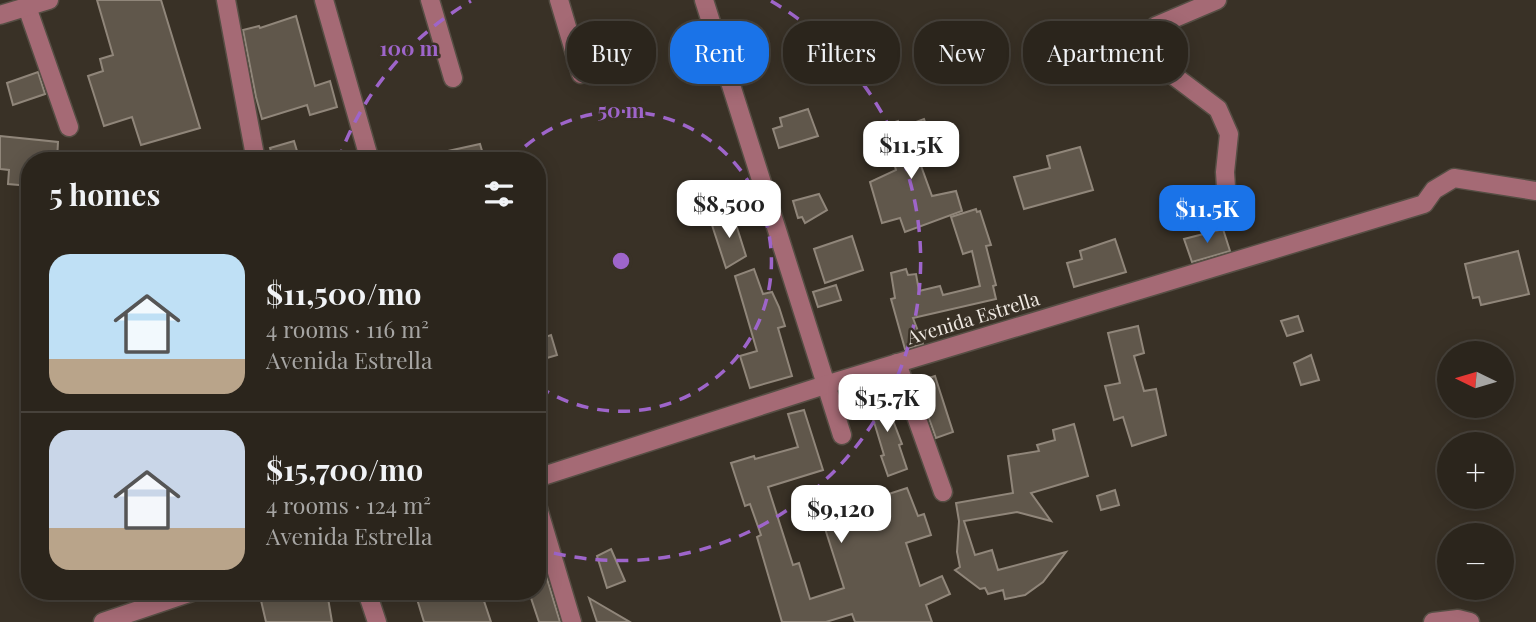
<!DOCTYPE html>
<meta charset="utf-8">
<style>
:root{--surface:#2b251c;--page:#332d25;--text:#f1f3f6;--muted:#a6a5a3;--line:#47423b;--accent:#1a73e8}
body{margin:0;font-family:"Playfair Display",serif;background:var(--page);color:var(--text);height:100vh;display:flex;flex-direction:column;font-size:26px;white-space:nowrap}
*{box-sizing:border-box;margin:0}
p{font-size:23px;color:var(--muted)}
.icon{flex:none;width:38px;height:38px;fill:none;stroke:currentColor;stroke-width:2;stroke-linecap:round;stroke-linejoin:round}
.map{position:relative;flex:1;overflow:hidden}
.drawer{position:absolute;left:21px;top:152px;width:525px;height:448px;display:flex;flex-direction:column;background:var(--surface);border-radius:28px;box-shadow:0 4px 18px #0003,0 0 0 2px var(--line)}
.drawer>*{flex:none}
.hud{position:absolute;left:567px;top:21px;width:665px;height:63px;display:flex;gap:14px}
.needle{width:46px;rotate:275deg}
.buttons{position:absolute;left:1437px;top:341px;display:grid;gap:14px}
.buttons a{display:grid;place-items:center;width:77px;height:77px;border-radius:50%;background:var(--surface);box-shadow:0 4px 18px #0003,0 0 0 2px var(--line);font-size:35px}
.price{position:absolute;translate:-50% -60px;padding:0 16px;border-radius:14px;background:#fff;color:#222;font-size:23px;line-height:46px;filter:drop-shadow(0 2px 4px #0008)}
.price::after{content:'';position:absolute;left:50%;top:42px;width:21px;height:16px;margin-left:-10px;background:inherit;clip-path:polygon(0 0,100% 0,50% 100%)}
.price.active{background:var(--accent);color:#fff}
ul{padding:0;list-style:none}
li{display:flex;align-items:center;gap:21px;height:175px;padding:0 28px}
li+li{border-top:2px solid var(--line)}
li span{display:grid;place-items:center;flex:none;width:196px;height:140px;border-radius:21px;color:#555}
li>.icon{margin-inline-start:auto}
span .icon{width:84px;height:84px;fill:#fffc;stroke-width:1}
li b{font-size:30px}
h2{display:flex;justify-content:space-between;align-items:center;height:84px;padding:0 28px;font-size:30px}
.tag{padding:0 24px;border-radius:28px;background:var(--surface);box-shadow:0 4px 18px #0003,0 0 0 2px var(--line);font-size:24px;line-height:63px}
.tag.active{background:var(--accent);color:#fff}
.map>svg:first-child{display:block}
</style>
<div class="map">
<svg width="1536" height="622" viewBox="0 0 1536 622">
<rect width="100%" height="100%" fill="#393126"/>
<g fill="#60574b" stroke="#90867a" stroke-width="2">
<path d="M97,0H161L200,128L141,145L132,117L104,126L88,76L103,71L100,59L113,55Z"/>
<path d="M296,16L315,86L330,81L337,107L310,115L307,105L262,119L256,97L243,30L259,26L260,28Z"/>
<path d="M38,72L45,94L13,105L7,83Z"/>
<path d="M808,109L818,136L779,148L773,129L782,126L780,118Z"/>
<path d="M924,119L937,156L920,163L932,196L956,191L962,211L905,232L900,218L882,223L870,182L896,170L883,126L898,121L900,128Z"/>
<path d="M0,136L58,142L57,161H30V186L8,184L9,170L0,169Z"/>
<path d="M294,141L300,161H274L270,148Z"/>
<path d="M480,144L485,161H435L434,154Z"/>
<path d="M1080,147L1093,190L1024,209L1014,177L1050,168L1047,156Z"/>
<path d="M819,194L827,210L805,223L802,217L798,218L793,201Z"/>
<path d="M976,209L977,212L980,211L991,245L986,246L996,285L993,286L996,299L913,318L923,344L905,349L891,299L895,298L891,273L906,269L908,275L916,274L919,291L940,286L943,295L980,286L972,251L963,254L951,217Z"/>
<path d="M733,215L746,256L726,268L711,222Z"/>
<path d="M1223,229L1230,251L1192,262L1184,239Z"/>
<path d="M852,236L863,270L825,283L814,249Z"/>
<path d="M1115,239L1126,272L1074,287L1067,263L1082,259L1080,251Z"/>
<path d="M1518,251L1529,294L1481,305L1479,297L1473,298L1465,264Z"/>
<path d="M754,269L763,294L772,292L779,307L785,326L778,328L792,376L750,388L740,356L757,351L735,276Z"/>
<path d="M836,285L841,300L818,307L813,292Z"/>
<path d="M1298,316L1303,331L1287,336L1281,321Z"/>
<path d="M1138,326L1144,353L1134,356L1144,391L1156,389L1166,435L1132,446L1123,417L1114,420L1105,386L1120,383L1108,333Z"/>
<path d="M551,335L557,355L537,361V340Z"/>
<path d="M1311,355L1319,380L1301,385L1294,363Z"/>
<path d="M935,376L953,432L936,438L916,382Z"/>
<path d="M887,389L892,409L889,410L902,444L899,445L907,469L888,476L881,456L884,455L868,402Z"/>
<path d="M804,410L823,470L768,487L793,565L799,563L810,599L844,588L821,516L907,488L918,516L924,514L931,535L906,543L920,586L942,576L950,594L926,605L932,622H855L852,614L826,622H782L757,537L761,535L750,504L745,506L731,463L754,456L755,459L798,447L788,414Z"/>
<path d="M1074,424L1088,476L1031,493L1051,521L1017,512L964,521L975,555L992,550L998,570L1066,552L1043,582L1025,595L1005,599L1003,590L988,594L985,588L980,589L955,570L960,567L957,552L959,521L956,503L1013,493L1008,456L1039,451L1037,445L1055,440L1053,430Z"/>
<path d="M1115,490L1119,505L1101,510L1097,496Z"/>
<path d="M611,549L625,581L607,588L597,556Z"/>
<path d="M537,552H539L560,622H539L529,592H537Z"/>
<path d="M259,592H308L310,596L327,592L332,622H266Z"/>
<path d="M441,592H481L491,622H424L417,599Z"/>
<path d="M589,598L630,622H597Z"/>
</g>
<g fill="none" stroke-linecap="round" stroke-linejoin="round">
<g stroke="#564e44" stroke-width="21">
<g id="minor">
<path d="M226,0L256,161"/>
<path d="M324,0L370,161"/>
<path d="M430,0L453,78"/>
<path d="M559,0L581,74"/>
<path d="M704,0L842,435"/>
<path d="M1217,0L1156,26L1148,48L1153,60L1218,109L1229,134L1225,172L1228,218"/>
<path d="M27,7L69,127"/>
<path d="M0,15L49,0"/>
<path d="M897,363L943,492"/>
<path d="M537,478L825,385L1424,204L1434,190L1454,178L1536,191"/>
<path d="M537,505L572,622"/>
<path d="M367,592L377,622"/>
<path d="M103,622L192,592"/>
<path d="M1433,622L1458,619L1470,622"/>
</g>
</g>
<use href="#minor" stroke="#a56a75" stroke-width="18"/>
</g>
<g fill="none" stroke="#9e65ca" stroke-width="3.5" stroke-dasharray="12 9">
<path d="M510 161A150 150 0 1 1 538 386"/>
<path d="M338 161A300 300 0 0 1 471 1M771 1A300 300 0 0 1 538 549"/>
</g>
<g text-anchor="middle" stroke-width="5" stroke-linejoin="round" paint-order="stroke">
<g font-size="19" fill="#efe9e2" stroke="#393126">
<text transform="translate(973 318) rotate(-17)" y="7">Avenida Estrella</text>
</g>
</g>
<circle cx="621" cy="261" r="10" fill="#9e65ca" stroke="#393126" stroke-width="3.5"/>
<g font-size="21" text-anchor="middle" font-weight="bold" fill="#9e65ca" stroke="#393126" stroke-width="5" stroke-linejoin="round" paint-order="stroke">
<text x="409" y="56">100 m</text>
<text x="621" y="118">50 m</text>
</g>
</svg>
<div class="buttons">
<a><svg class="needle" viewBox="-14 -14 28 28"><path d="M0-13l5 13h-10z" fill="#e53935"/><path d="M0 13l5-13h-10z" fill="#a6a5a3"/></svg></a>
<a>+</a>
<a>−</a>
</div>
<b class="price" style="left:911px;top:181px">$11.5K</b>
<b class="price" style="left:729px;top:240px">$8,500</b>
<b class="price active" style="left:1207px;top:245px">$11.5K</b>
<b class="price" style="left:887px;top:434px">$15.7K</b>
<b class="price" style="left:841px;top:545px">$9,120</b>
<div class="hud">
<a class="tag">Buy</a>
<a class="tag active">Rent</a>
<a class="tag">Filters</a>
<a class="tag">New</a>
<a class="tag">Apartment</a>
</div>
<section class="drawer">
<h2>5 homes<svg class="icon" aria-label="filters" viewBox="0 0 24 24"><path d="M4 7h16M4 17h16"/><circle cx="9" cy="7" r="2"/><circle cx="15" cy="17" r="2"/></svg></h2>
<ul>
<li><span style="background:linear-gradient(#bfe0f5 75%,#b9a48a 0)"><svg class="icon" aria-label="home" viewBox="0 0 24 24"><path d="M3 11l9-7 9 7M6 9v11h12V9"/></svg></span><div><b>$11,500/mo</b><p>4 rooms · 116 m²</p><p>Avenida Estrella</p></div></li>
<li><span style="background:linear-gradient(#c9d6e8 70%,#b9a48a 0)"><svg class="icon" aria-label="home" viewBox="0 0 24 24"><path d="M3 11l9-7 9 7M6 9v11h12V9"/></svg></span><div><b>$15,700/mo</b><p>4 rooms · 124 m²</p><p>Avenida Estrella</p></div></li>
</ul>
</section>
</div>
